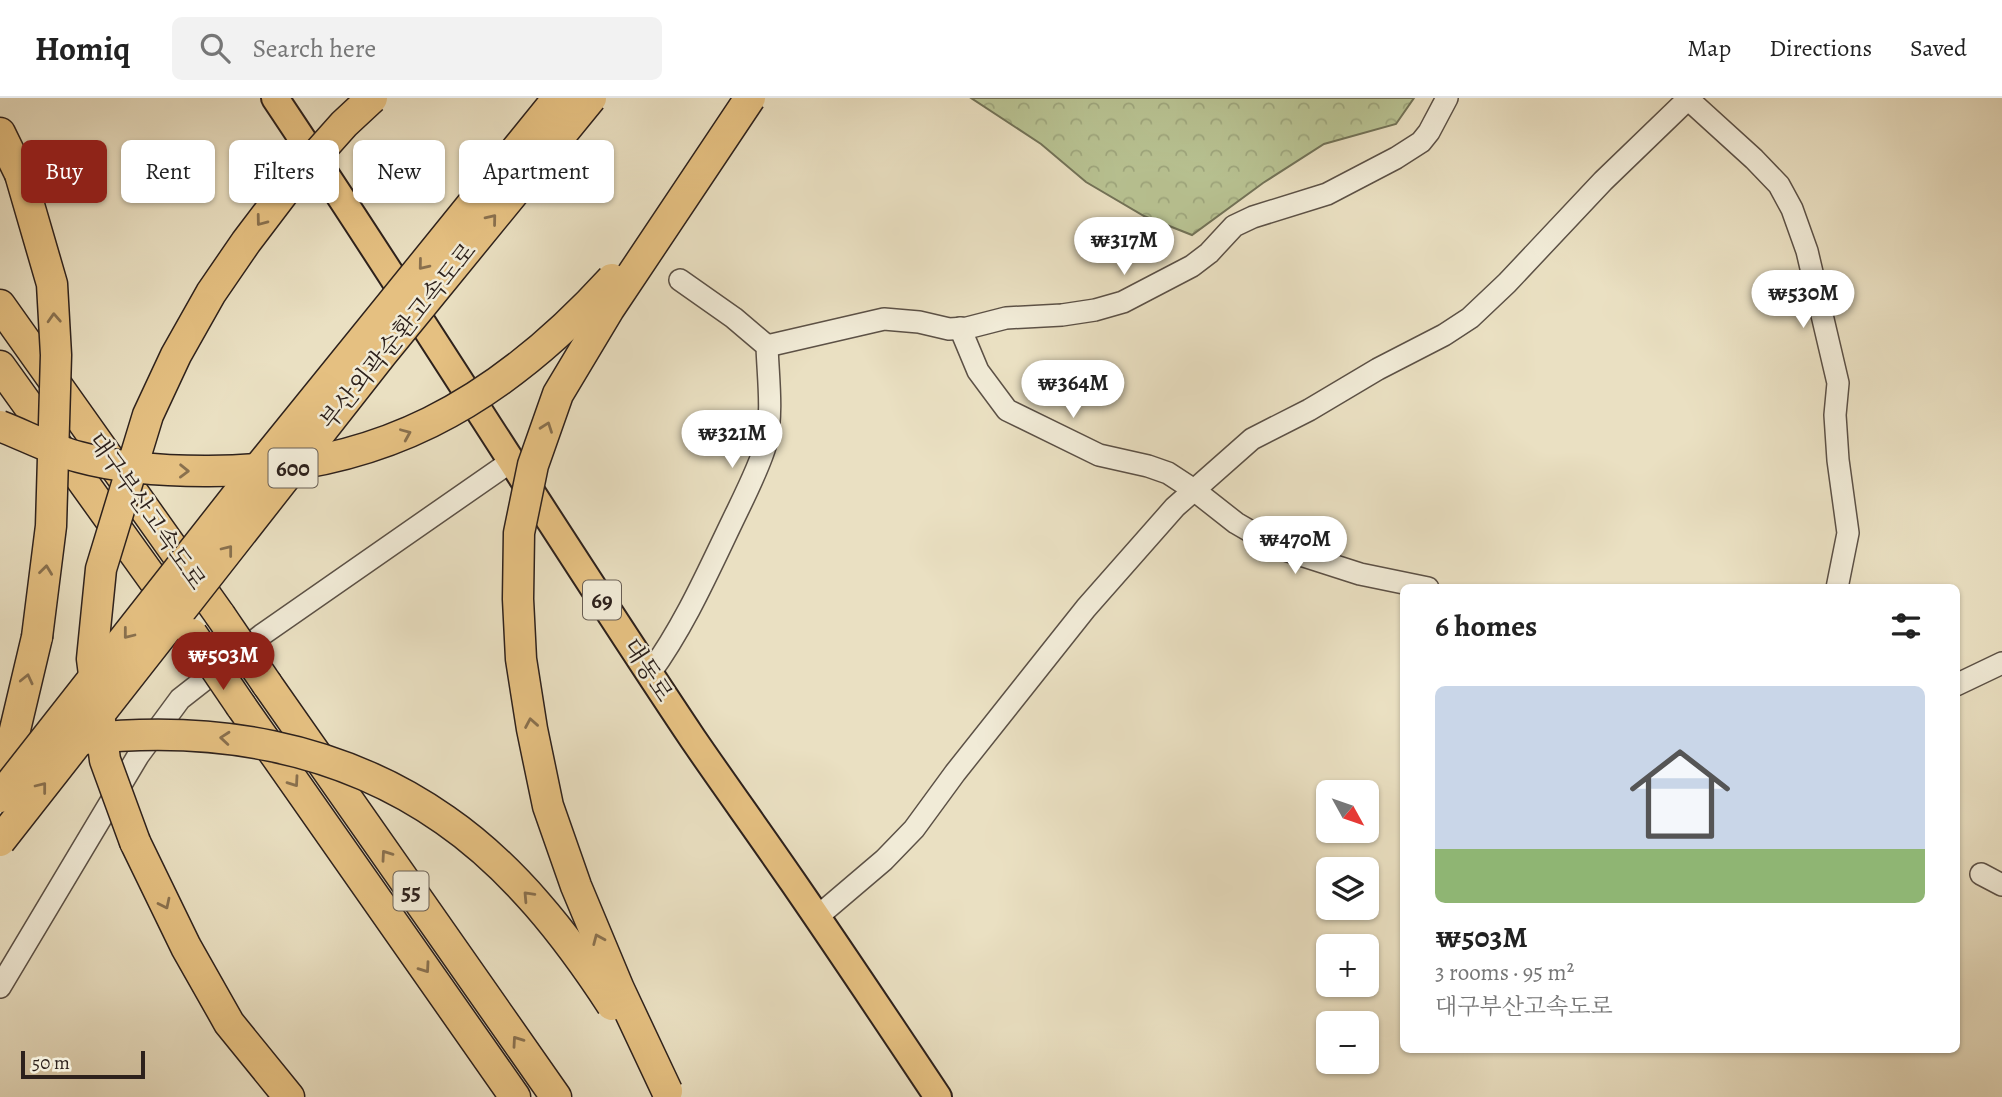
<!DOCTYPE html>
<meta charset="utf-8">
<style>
:root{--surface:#fff;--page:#f2f2f2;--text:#222;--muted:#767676;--line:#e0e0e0;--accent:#8f2418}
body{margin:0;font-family:Alegreya,"Noto Serif KR",serif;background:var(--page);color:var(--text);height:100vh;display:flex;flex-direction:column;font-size:26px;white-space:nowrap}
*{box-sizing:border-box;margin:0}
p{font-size:23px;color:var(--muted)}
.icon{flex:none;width:38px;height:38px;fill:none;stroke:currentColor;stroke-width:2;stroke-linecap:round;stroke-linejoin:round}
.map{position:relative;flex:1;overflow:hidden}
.drawer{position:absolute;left:1400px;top:486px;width:560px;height:469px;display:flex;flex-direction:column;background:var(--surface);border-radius:10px;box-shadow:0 2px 5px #0004}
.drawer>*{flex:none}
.hud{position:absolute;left:21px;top:42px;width:665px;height:63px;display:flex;gap:14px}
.needle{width:46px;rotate:130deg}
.controls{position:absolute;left:1316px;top:682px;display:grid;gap:14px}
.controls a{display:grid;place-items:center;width:63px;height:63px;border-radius:10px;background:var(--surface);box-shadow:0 2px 5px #0004;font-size:35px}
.scale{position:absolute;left:21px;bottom:18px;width:124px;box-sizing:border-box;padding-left:7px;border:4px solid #2d211c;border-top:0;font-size:19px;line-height:24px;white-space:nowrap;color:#2d211c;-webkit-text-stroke:5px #f1ebd7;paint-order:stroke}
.price{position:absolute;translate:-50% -60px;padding:0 16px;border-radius:24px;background:#fff;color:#222;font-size:23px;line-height:46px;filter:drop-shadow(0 2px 4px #0008)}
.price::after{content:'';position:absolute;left:50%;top:42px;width:21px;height:16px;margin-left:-10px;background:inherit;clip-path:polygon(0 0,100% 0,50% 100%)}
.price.on{background:var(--accent);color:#fff}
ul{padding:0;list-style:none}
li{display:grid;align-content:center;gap:14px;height:371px;padding:0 35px}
li span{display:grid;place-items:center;height:217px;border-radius:10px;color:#555}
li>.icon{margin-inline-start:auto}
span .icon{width:126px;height:126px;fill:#fffc;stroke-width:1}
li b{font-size:30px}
h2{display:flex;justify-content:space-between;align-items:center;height:84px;padding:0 35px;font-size:30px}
.pill{padding:0 24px;border-radius:10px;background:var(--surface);box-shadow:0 2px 5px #0004;font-size:24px;line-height:63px}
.pill.on{background:var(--accent);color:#fff}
header{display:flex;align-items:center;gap:42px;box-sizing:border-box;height:98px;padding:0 35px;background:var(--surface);border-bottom:2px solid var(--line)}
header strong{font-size:33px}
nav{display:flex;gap:38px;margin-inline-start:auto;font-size:24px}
.search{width:490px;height:63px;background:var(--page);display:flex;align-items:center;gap:18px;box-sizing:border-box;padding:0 24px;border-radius:10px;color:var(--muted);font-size:26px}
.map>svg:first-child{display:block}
</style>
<header>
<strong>Homiq</strong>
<div class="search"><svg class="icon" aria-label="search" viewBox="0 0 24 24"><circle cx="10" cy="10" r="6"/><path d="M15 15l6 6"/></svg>Search here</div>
<nav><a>Map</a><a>Directions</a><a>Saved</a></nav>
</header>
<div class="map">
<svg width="2002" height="999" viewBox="0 0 2002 999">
<defs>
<pattern id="forest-crowns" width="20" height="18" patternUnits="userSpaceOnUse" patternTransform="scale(1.75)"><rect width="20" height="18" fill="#b8c292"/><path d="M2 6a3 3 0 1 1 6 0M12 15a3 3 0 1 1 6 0" fill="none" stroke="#9ea67d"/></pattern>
</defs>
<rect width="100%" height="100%" fill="#eae0c2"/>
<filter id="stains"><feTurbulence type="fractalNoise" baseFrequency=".00286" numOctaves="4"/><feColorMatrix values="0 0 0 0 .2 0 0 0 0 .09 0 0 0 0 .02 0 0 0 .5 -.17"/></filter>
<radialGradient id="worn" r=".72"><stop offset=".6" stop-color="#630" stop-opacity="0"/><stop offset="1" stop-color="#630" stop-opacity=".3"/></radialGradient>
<path fill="url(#forest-crowns)" stroke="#727257" stroke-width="2" d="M971,0H1414L1396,26L1324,46L1263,85L1192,137L1144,118L1086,84L1041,46Z"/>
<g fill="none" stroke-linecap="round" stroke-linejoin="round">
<g stroke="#5c5146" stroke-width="24">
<g id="minor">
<path d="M1688,1L1754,61L1779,87L1792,111L1807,153L1838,285L1835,317L1838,362L1848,435L1837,490"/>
<path d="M960,230L978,273L1007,312L1099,357L1148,368L1168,375L1194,392L1236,425L1279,450L1360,476L1428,490"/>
<path d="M767,248L884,221L919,224L949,231L967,230L1006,220L1062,217L1095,212L1123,204L1192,168L1209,155L1234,128L1253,119L1327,96L1396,60L1421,44L1429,34L1447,0"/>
<path d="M650,575C684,528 707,476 732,424C742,403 761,366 766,345C773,314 768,279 767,248L734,220L680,182"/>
<path d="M1956,587L2002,565"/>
<path d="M1981,776L2002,787"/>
<path d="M817,819L884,762L914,731L955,675L1086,510L1175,409L1252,341L1309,312L1378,271L1444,237L1470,220L1507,185L1603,83L1689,0"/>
<path d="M0,889L138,658L180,601L263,536L513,362"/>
</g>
</g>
<g stroke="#2d211c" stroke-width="30">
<path id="major" d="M275,0C417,212 551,429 693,641C726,689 760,736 793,784C842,855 890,927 938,999"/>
</g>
<g stroke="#2d211c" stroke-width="33">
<g id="highway">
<path d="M0,35L20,76"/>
<path d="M0,207L220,517"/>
<path d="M0,268L175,512"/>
<path d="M267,586L556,999"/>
<path d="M241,608L515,999"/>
<path d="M0,695L37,539"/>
<path d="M135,744L186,849L229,925L289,999"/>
</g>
</g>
<use href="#minor" stroke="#f1ebd7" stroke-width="21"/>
<use href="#major" stroke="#e5c081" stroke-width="26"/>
<use href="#highway" stroke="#e5c081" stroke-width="30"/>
<g stroke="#2d211c" stroke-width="33" stroke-linecap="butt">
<g id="highway-bridge">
<path d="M20,76L52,186L56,257L51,428L37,539"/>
<path d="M0,328C26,338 52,352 79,359C119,370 163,373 205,373C377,374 498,306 612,181"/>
<path d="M220,517L267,586"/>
<path d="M192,536L241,608"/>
<path d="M84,641C211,627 338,647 445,722C513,769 567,838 612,907"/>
<path d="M0,699L252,378L558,0"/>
<path d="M0,743L382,256L591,0"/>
<path d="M135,744L105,662L92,561L101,471L148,317L176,257L211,195L246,144L287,90L344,26L372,0"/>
<path d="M667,993L619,891L576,788L548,708L532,631L521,561L518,501L519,435L533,367L558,296L609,211L750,0"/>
</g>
</g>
<use href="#highway-bridge" stroke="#e5c081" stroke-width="30"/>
</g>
<defs><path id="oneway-chevron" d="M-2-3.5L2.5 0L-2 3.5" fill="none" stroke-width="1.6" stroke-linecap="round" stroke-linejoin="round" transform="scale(1.75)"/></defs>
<g stroke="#89704e">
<use href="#oneway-chevron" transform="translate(492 121) rotate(-51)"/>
<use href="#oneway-chevron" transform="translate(261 123) rotate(127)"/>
<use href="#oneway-chevron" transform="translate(423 167) rotate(129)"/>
<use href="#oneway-chevron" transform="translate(54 220) rotate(-93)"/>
<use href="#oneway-chevron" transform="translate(547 329) rotate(-70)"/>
<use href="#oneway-chevron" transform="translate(406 336) rotate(-23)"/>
<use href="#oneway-chevron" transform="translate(184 373) rotate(1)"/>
<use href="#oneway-chevron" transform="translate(228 452) rotate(-52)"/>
<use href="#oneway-chevron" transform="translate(46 472) rotate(-83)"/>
<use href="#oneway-chevron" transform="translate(128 536) rotate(128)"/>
<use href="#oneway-chevron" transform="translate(27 581) rotate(-77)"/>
<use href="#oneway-chevron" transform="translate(531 625) rotate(-100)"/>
<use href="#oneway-chevron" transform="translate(225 640) rotate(-175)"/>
<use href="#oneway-chevron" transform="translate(294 684) rotate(55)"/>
<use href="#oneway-chevron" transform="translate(42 689) rotate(-52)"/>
<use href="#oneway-chevron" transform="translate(386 757) rotate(-125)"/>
<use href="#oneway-chevron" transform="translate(528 798) rotate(-133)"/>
<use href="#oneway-chevron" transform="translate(165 806) rotate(64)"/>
<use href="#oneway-chevron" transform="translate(598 841) rotate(-113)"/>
<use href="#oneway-chevron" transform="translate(425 870) rotate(55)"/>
<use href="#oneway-chevron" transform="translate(517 943) rotate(-125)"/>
</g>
<g text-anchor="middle" stroke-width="5" stroke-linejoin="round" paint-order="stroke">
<g fill="#f1ebd7" stroke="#685e54" stroke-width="2">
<rect x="268.5" y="350.5" width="49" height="39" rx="5"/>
<rect x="583" y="482.5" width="38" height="39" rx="5"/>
<rect x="393.5" y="773.5" width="35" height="39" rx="5"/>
</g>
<g font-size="23" font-weight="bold" fill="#2d211c">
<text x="293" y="378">600</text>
<text x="602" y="510">69</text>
<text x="411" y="801">55</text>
</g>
<g font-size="24" fill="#2d211c" stroke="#f1ebd7">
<text transform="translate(398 238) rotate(-51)" y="8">부산외곽순환고속도로</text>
<text transform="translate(147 413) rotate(55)" y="8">대구부산고속도로</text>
<text transform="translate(648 572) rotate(57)" y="8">대동로</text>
</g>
</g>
<rect width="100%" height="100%" filter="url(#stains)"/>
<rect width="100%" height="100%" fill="url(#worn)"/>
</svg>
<div class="controls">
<a><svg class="needle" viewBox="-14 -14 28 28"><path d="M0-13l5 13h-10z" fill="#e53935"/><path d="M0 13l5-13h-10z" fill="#767676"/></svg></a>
<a><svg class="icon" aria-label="layers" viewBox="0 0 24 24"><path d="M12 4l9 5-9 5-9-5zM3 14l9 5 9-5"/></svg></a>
<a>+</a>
<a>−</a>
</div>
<div class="scale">50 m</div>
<b class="price" style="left:1124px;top:179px">₩317M</b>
<b class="price" style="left:1803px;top:232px">₩530M</b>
<b class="price" style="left:1073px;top:322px">₩364M</b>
<b class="price" style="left:732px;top:372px">₩321M</b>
<b class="price" style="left:1295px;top:478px">₩470M</b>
<b class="price on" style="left:223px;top:594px">₩503M</b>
<div class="hud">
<a class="pill on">Buy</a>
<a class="pill">Rent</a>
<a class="pill">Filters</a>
<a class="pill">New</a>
<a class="pill">Apartment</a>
</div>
<section class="drawer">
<h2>6 homes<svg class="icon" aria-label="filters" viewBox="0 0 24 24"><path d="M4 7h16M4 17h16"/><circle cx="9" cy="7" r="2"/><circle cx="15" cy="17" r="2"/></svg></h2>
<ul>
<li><span style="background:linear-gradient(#c9d6e8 75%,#8fb573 0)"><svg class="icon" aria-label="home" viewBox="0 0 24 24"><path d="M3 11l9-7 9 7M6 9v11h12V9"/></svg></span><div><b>₩503M</b><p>3 rooms · 95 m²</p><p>대구부산고속도로</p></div></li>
</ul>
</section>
</div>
